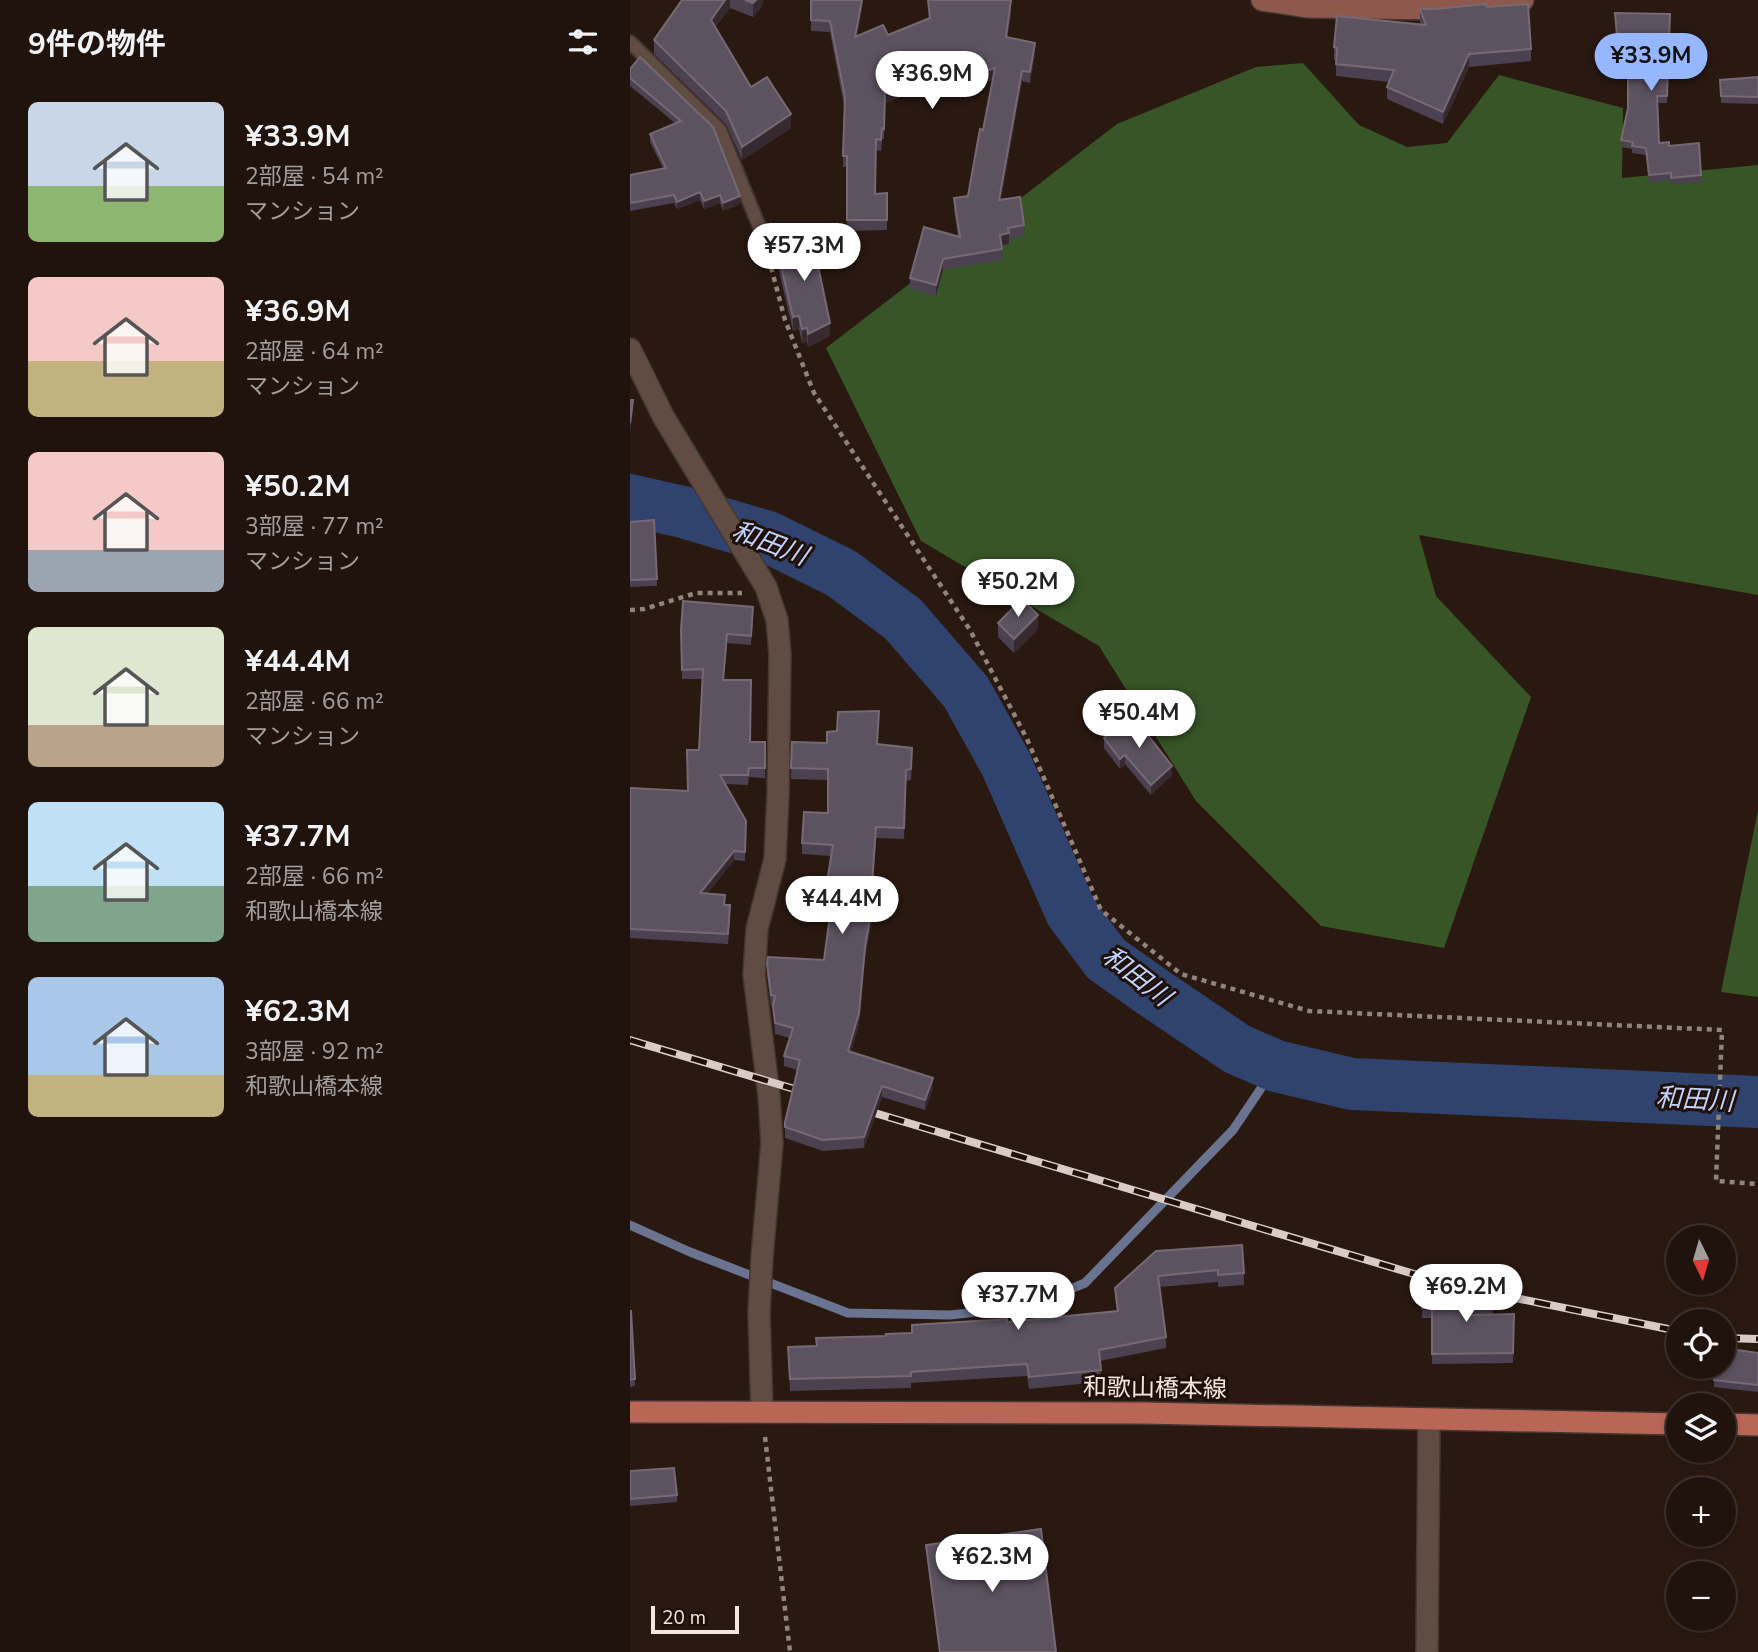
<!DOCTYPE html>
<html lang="ja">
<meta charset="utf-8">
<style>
:root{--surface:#20130d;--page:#2d201b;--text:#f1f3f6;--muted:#a29e9d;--line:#3d322e;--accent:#96b6fd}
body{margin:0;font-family:"Nunito Sans","Noto Sans JP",sans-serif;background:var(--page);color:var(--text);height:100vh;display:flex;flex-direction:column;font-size:26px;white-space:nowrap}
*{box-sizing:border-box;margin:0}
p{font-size:23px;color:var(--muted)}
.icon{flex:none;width:38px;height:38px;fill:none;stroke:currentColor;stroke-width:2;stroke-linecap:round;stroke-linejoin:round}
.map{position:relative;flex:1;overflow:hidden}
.panel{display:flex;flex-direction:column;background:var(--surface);width:630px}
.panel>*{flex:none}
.needle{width:46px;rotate:175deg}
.controls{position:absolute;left:1036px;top:1225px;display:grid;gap:14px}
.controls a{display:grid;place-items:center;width:70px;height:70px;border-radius:50%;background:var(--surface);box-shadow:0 4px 10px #0003,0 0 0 2px var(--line);font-size:35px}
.scale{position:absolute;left:21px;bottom:18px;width:88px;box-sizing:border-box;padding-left:7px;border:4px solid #f4e7e2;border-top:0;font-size:19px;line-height:24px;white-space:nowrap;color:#f4e7e2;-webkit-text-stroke:5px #201008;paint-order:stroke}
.price{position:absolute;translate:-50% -60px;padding:0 16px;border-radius:24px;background:#fff;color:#222;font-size:23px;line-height:46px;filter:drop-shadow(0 2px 4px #0008)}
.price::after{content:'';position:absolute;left:50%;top:42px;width:21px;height:16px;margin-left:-10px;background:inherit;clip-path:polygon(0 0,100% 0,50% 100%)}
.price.active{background:var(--accent);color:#111}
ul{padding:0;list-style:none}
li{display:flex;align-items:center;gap:21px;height:175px;padding:0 28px}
li span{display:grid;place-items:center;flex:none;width:196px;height:140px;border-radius:10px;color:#555}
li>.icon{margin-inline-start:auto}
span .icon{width:84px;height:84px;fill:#fffc;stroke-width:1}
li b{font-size:30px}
h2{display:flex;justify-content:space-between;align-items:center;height:84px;padding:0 28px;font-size:30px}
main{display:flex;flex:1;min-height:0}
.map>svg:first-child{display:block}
</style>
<main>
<section class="panel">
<h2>9件の物件<svg class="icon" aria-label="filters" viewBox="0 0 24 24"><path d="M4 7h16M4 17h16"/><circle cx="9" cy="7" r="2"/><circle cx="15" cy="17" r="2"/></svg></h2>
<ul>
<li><span style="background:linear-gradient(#c9d6e8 60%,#8fb573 0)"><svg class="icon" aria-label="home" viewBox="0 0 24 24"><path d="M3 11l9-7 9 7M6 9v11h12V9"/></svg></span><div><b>¥33.9M</b><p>2部屋 · 54 m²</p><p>マンション</p></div></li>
<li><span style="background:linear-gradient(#f6c9c9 60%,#c2b280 0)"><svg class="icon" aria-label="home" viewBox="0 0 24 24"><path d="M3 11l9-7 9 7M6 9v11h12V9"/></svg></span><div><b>¥36.9M</b><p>2部屋 · 64 m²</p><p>マンション</p></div></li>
<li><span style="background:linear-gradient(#f6c9c9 70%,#9aa5b1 0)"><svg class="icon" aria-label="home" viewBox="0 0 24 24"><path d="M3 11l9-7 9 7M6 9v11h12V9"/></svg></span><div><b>¥50.2M</b><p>3部屋 · 77 m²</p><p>マンション</p></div></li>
<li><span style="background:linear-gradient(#dfe7d0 70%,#b9a48a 0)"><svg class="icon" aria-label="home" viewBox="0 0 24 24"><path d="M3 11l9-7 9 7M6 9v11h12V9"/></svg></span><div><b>¥44.4M</b><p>2部屋 · 66 m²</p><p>マンション</p></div></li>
<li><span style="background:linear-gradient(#bfe0f5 60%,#7fa58c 0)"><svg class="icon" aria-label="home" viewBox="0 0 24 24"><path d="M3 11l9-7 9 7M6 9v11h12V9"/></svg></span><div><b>¥37.7M</b><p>2部屋 · 66 m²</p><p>和歌山橋本線</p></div></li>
<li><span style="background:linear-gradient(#a9c7e8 70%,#c2b280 0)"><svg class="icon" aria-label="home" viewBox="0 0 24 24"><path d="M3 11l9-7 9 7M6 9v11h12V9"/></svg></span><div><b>¥62.3M</b><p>3部屋 · 92 m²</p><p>和歌山橋本線</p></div></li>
</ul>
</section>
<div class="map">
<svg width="1128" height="1652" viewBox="0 0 1128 1652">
<rect width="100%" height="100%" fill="#2a1911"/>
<g fill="#385527">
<path d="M673,63L729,125L777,147L817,143L869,75L993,108L992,178L1128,165V595L789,535L806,596L901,697L814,948L691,926L566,801L469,646L291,541L196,348L487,124L626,67Z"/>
<path d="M1128,810V997L1091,992Z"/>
</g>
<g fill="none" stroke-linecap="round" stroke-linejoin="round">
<path stroke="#6a7491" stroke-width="9" d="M0,1225L60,1252L218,1313L320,1315L401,1306L455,1283L603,1130L646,1066"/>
<path stroke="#2f436e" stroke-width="52" d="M0,500L53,512L138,537L211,573L273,619L336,692L376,764L441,912L476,959L524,993L607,1049L646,1066L722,1084L1128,1102"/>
<g stroke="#443632" stroke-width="16">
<path id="lane" d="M0,42L90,130L131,231"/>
</g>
<g stroke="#443632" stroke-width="24">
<g id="street">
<path d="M0,349L33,416L136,587L147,620L150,654L148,794L145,859L127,929L124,974L139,1096L142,1143L132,1257L129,1313L132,1412"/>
<path d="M797,1652L799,1420"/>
</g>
</g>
<g stroke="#443632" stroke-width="24">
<path id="secondary" d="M632,0L678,7L805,9L893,0"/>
</g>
<g stroke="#443632" stroke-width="24">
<g id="primary">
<path d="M0,1412L513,1413L1048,1424"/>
<path d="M1094,1424L1128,1425"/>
</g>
</g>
<g stroke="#92837d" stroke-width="4.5" stroke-dasharray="5 5" stroke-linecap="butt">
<path d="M136,248L155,320L184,393L340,630L397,739L471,910L551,974L679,1011L1092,1030L1086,1181L1128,1184"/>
<path d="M0,610L14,609L66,593H112"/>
<path d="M135,1437L160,1652"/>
</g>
<use href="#lane" stroke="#604c43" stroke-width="12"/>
<use href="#street" stroke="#604c43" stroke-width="21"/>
<use href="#secondary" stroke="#8d594d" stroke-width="21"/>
<use href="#primary" stroke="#b96657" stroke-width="21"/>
<g stroke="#d9ccc7" stroke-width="8">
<g id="rail">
<path d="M0,1040L181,1094"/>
<path d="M228,1108L821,1285L1048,1331"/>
<path d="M1094,1338L1128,1339"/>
</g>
</g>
<use href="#rail" stroke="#201008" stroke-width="5" stroke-dasharray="16" stroke-linecap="butt"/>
</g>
<g fill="#4b4150">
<path d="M52,0H133L131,8L123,17L100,8L85,27L121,87L161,128L112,160L96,124L24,54V40Z"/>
<path d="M181,0H233L227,36L258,35L299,19L298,0H381V13L377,38L405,54L400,83L392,81L371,199L394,225V236L379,239V244L372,246V260L313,270L306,296L280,289V278L328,237L324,209V198L338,196L353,130L363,79L318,95L314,80L255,103L254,139H252L251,151L246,150V194L257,193V230L217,231V167H213L214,106L200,32L181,31Z"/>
<path d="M857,7L901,49V61L839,67L813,124L757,99V87L759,82L706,76V60H704V47L791,24L790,22V9Z"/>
<path d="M985,13L1040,14L1037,103H1028L1029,143L1039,146L1071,175V182L1041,184V180L1019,182L1016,155L1002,153V149L991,147V140L998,108V66H989Z"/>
<path d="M10,57L110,204L93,211L90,203L74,209L70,200L47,209L44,203L0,211V175L33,168L20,142V134L45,123L0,86V69Z"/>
<path d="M1128,77V104L1091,103L1090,80Z"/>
<path d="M146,245L200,336L178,347L177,342L172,343L169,329L163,331L146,258Z"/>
<path d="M24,520L27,586L0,587V522Z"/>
<path d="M123,617L121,645L97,643L94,680L120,742H135V778L119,777L118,785L96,784L116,821L115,861L104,860L77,894L95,905L100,915L98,944L0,938V788L58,791L69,750L72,679H52L51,630Z"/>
<path d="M368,623L408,629L384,653L368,637Z"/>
<path d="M474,738L542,775L521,795L495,764L490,769L474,748Z"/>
<path d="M162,742L248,744L282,759L281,780L276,781L274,839L246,838L243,884L246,895L235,958L229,1024L221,1052L303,1089L295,1110L252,1097L234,1148L193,1151L155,1138V1122L167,1070L154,1066V1056L160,1038L145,1034L143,1006H141L137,974V963L194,960L200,919L193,918V907L201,856L172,854V843L198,813V780L161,779Z"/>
<path d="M526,1251L614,1273V1285L588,1287V1282L529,1287L536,1337V1348L470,1361L471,1382L399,1389L397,1376L281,1383V1388L160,1391L158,1347L186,1346L256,1336L282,1334V1325L377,1322L487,1311L485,1299V1288Z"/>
<path d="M793,1282L863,1300V1315L884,1314L883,1363L802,1364V1318H792Z"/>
<path d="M0,1311H1L5,1386L0,1387Z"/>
<path d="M1128,1353V1392L1084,1387V1380Z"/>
<path d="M0,1471L47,1495V1502L0,1506Z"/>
<path d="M296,1545L426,1652H309Z"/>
</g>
<g fill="#362a30">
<path d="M95,0H100V8L81,33V20Z"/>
<path d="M126,0H133L131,8L123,17V3Z"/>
<path d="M232,0H233V4L225,48V37Z"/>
<path d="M381,2V13L376,48V37Z"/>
<path d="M405,43V54L400,83V72Z"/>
<path d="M839,54V67L813,124V112Z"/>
<path d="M365,68V79L318,95V84Z"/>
<path d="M314,70V80L255,103L254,139L255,92Z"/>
<path d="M392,71V81L369,211V200Z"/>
<path d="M161,114V128L112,160V147Z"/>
<path d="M70,192V200L47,209V202Z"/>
<path d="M90,195V203L74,209V201Z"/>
<path d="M110,196V204L93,211V203Z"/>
<path d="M379,233V244L370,246V235Z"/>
<path d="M313,259V270L306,296V285Z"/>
<path d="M169,316V329L163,331V317Z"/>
<path d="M200,323V336L178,347V334Z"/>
<path d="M177,328V342L172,343V329Z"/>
<path d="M3,400V412L0,435V423Z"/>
<path d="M408,615V629L384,653V639Z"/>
<path d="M495,755V764L490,769V759Z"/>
<path d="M542,766V775L521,795V785Z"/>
<path d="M104,851V860L70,903V893Z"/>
<path d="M246,884V895L235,958L229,1024L218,1062V1051Z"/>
<path d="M303,1078V1089L295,1110V1100Z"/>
<path d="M252,1086V1097L234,1148V1137Z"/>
</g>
<g fill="#5d5360" stroke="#756a74" stroke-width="2">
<path d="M52,0H95L81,20L121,87L137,77L161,114L112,147L96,111L24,40Z"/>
<path d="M115,0H126L123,3Z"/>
<path d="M181,0H232L225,37L253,25L258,35L300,18L298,0H381L376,37L405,43L400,72L392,71L369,200L390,197L394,225L378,228L379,233L370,235L372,249L313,259L306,285L280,278L294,227L330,237L324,198L338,196L350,129L353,130L365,68L318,84L314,70L255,92L254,129L252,128L251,140L246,139L245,194L257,193V220H217V156H213L215,97L200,21L181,20Z"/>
<path d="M856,4L857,7L898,4L901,49L839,54L813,112L757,87L764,70L706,64L707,48L704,47L707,16L796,25L790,9H806Z"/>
<path d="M985,13L1040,14L1037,96H1027L1029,143L1039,142V146L1069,143L1071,175L1041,178V173L1019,175L1016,148L1002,146L1003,142L991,140L998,108V59H989Z"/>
<path d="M10,57L83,127L110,196L93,203L90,195L74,201L70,192L47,202L44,195L0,203V175L36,168L20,134L51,121L0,78V69Z"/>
<path d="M1128,77V97L1091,96L1090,80Z"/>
<path d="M182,237L200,323L178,334L177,328L172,329L169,316L163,317L146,245Z"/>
<path d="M0,400H3L0,423Z"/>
<path d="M24,520L27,579L0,580V522Z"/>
<path d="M392,599L408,615L384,639L368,623Z"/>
<path d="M53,601L123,607L121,636L97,634L93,680H121L120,742H135V768H119L118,775H90L116,821L115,852L104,851L70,893L95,895L94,905H100L98,934L0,929V788L58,791L57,750H69L73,669L52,670L51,630Z"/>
<path d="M249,711L247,744L282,748L281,769L276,770L274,828L246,827L242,884H246L235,947L229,1013L218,1051L303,1078L295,1100L252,1086L234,1137L193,1140L155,1127V1122L170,1060L154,1056L163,1028L145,1023L143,1006L145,996L141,995L137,963L138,957L194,960L201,908L193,907L203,845L172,843L174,812L198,813V769L161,768L162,742L197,743V732L207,731L208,712Z"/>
<path d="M503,716L542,766L521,785L495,755L490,759L474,738Z"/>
<path d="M612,1245L614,1273L588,1275V1270L528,1276L536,1337L469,1350L471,1370L399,1377L397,1364L281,1372V1376L160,1379L158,1347L187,1346L186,1338L256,1336V1334L282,1333V1325L377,1319V1322L488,1311L485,1288L526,1251Z"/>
<path d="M793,1282L863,1300L862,1308H841L840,1315L884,1314L883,1353L802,1354V1308H792Z"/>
<path d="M0,1311H1L5,1379L0,1380Z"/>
<path d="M1094,1348L1128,1353V1385L1084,1380L1085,1367H1094Z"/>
<path d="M44,1468L47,1495L0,1499V1471Z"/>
<path d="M411,1529L426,1652H310L296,1545Z"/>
</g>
<g text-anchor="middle" stroke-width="6" stroke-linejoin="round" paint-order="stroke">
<g font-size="24" fill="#f4e7e2" stroke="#201008">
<text transform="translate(525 1388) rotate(1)" y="8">和歌山橋本線</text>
</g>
<g font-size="26" font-style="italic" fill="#bed3ff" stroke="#201008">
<text transform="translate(140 543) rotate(21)" y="9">和田川</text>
<text transform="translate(507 976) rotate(38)" y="9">和田川</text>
<text transform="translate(1065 1099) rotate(3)" y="9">和田川</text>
</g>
</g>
</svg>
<div class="controls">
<a><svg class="needle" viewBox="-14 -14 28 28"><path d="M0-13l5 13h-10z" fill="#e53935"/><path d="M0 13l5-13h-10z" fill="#a29e9d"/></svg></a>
<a><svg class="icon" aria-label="locate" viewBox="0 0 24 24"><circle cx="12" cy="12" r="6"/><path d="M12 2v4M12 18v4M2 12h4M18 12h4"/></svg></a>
<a><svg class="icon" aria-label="layers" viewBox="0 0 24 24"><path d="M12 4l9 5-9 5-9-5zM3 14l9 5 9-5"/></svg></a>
<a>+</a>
<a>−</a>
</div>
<div class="scale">20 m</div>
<b class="price active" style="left:1021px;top:93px">¥33.9M</b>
<b class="price" style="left:302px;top:111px">¥36.9M</b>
<b class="price" style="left:174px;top:283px">¥57.3M</b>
<b class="price" style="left:388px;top:619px">¥50.2M</b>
<b class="price" style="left:509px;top:750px">¥50.4M</b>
<b class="price" style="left:212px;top:936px">¥44.4M</b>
<b class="price" style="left:836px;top:1324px">¥69.2M</b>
<b class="price" style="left:388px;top:1332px">¥37.7M</b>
<b class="price" style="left:362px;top:1594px">¥62.3M</b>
</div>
</main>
